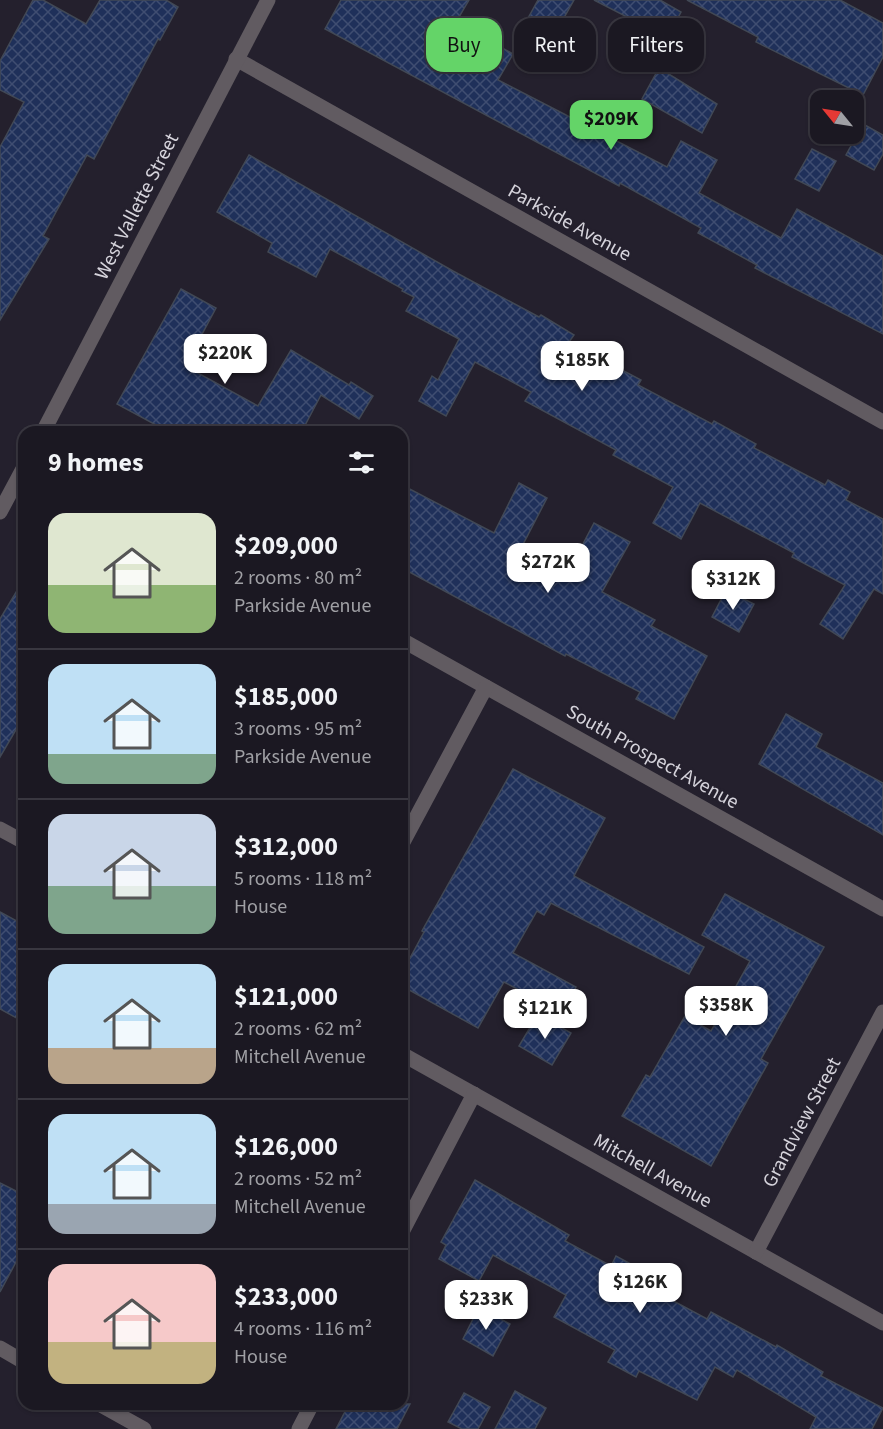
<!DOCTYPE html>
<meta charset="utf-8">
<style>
:root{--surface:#1b1822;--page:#28252f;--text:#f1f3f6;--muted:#a0a0a5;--line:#393740;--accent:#64d468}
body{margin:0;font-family:"Source Sans 3",sans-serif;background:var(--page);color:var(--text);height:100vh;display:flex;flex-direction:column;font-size:22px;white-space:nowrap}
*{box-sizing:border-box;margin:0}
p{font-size:20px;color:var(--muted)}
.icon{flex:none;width:33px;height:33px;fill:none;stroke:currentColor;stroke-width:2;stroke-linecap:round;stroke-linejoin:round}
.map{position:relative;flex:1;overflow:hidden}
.sheet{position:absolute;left:18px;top:426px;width:390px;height:984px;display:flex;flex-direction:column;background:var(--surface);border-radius:18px;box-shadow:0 2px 4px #0004,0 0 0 2px var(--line)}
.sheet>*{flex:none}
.top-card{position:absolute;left:426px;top:18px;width:366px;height:54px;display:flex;gap:12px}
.needle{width:39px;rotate:300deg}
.buttons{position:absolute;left:810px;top:90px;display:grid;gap:12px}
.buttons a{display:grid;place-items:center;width:54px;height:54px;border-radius:12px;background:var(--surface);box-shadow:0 2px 4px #0004,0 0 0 2px var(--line);font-size:30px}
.price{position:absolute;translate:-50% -51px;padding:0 14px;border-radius:12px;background:#fff;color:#222;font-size:20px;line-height:39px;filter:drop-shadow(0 2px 3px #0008)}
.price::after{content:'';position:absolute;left:50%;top:36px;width:18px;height:14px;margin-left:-9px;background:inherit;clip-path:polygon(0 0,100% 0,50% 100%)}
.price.on{background:var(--accent);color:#111}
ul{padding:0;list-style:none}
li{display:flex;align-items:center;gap:18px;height:150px;padding:0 30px}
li+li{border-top:2px solid var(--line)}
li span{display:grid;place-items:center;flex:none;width:168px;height:120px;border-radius:18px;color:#555}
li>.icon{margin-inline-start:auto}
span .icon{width:72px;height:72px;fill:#fffc;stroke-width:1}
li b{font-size:26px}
h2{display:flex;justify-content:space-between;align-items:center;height:72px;padding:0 30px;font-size:26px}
.tag{padding:0 21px;border-radius:18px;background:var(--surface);box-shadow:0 2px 4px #0004,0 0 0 2px var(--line);font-size:21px;line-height:54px}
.tag.on{background:var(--accent);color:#111}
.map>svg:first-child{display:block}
</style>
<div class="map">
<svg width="883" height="1429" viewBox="0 0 883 1429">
<defs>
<pattern id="building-cross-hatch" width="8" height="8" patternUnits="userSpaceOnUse" patternTransform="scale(1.5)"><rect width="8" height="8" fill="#1f305a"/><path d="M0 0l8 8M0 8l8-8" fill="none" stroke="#3f4d71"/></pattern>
</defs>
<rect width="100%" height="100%" fill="#24202d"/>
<g fill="url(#building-cross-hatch)" stroke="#414855" stroke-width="1.5">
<path d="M33,0H43L86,24L100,0H166L178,7L160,40L158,39L94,159L87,155L43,236L49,239L0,320V147L24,102L0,90V61Z"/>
<path d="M341,0H469L456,22L513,54L498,80L667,167L681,141L717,160L699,193L781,238L797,209L883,256V334L755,268L757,265L698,233L701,228L620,183L619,186L325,29Z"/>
<path d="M538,0H574L548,46L521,31Z"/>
<path d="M594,0H660L681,12L665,42L639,27L641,24Z"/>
<path d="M687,0H840L883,23V57L863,95L756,42L758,37Z"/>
<path d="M659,68L717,104L702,133L642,99Z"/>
<path d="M863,124L883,135V154L874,170L846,155Z"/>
<path d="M812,149L836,161L819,191L795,179Z"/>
<path d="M249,155L453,271L539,317L541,315L574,335L569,342L641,380L638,385L712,424L714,421L756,444L754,448L825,485L828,480L850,492L846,500L883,519V594L874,589L843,639L820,624L845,585L792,557L794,553L700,503L681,539L653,523L673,487L613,455L616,450L525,401L531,392L475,362L446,416L419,401L432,376L438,380L459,339L406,311L414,297L402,291L403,289L330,249L316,277L268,252L272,243L217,212Z"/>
<path d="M181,289L216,308L185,366L258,406L291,350L349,385L351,382L373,396L359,419L321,395L302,431L305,432H169L117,404Z"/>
<path d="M519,483L547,498L516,558L556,580L560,573L566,576L594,523L630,542L602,592L655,620L651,626L707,656L674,719L636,699L640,692L566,654L565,656L402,568V485L494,533Z"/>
<path d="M24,579V716L0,757V619Z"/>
<path d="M726,590L754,604L739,632L712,617Z"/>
<path d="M786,714L822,734L816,747L883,783V835L759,764Z"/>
<path d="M513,769L605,818L574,876L704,947L689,974L551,903L544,915L537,911L513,953L576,987L562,1013L504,982L478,1028L402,986V973L424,932L422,931Z"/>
<path d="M725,894L824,947L761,1059L768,1063L711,1166L622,1116L646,1075L650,1077L685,1016L711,1031L750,961L702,935Z"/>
<path d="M0,912L24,925V1022L0,1009Z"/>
<path d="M538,1014L571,1033L552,1065L519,1046Z"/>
<path d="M475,1180L569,1235L565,1241L611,1266L616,1256L642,1270L636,1281L707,1319L711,1312L776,1347L777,1345L823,1372L821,1376L883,1408L872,1429H810L816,1417L737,1370L733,1377L715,1367L697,1400L639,1371L636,1377L608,1362L615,1350L554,1317L566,1295L493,1255L479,1281L439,1259L446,1245L441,1242Z"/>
<path d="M0,1183L24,1195V1247L0,1292Z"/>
<path d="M479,1307L510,1324L493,1356L463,1339Z"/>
<path d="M515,1391L546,1408L535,1429H495Z"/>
<path d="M464,1393L490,1407L478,1429H462L448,1422Z"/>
<path d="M349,1404H410L397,1429H336Z"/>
</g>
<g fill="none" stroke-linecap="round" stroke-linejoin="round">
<g stroke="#615b61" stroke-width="15">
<path d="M236,59L883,422"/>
<path d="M43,432L268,0"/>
<path d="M0,512L24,467"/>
<path d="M402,640L883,909"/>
<path d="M0,829L24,842"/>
<path d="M402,844L486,687"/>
<path d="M402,1054L883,1323"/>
<path d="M402,1232L474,1094"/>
<path d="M756,1252L883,1012"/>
<path d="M0,1348L24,1362"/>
<path d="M99,1404L144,1429"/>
<path d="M299,1429L312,1404"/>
</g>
</g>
<g text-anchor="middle" stroke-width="5" stroke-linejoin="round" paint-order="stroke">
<g font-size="20" fill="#d5d3db" stroke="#24202d">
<text transform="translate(136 206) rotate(-63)" y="7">West Vallette Street</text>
<text transform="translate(570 222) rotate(29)" y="7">Parkside Avenue</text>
<text transform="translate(653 756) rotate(29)" y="7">South Prospect Avenue</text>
<text transform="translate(801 1122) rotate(-62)" y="7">Grandview Street</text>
<text transform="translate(653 1170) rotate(29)" y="7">Mitchell Avenue</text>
</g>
</g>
</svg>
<div class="buttons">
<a><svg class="needle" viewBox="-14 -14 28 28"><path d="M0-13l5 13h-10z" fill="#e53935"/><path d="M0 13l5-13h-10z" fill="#a0a0a5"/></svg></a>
</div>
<b class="price on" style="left:611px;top:151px">$209K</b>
<b class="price" style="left:225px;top:385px">$220K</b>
<b class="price" style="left:582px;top:392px">$185K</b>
<b class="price" style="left:548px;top:594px">$272K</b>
<b class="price" style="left:733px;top:611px">$312K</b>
<b class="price" style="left:726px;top:1037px">$358K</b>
<b class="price" style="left:545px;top:1040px">$121K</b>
<b class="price" style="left:640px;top:1314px">$126K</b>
<b class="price" style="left:486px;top:1331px">$233K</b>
<div class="top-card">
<a class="tag on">Buy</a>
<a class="tag">Rent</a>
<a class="tag">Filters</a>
</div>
<section class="sheet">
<h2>9 homes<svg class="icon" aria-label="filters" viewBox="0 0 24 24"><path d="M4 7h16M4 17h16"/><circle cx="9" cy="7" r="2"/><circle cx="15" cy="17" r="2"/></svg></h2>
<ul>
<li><span style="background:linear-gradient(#dfe7d0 60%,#8fb573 0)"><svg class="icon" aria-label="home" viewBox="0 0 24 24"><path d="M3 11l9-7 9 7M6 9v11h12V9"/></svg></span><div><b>$209,000</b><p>2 rooms · 80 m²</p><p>Parkside Avenue</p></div></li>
<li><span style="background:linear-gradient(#bfe0f5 75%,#7fa58c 0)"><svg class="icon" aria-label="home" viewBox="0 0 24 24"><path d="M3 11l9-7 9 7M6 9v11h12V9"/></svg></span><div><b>$185,000</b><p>3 rooms · 95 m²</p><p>Parkside Avenue</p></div></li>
<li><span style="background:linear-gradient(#c9d6e8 60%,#7fa58c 0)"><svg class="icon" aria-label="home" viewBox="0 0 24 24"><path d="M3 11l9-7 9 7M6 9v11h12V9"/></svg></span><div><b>$312,000</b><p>5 rooms · 118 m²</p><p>House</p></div></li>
<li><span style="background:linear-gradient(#bfe0f5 70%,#b9a48a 0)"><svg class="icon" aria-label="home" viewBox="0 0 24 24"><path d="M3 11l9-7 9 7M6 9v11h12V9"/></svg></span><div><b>$121,000</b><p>2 rooms · 62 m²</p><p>Mitchell Avenue</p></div></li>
<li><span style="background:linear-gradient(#bfe0f5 75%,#9aa5b1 0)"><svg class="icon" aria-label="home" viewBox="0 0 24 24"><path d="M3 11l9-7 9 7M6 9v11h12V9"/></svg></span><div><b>$126,000</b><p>2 rooms · 52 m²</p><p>Mitchell Avenue</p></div></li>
<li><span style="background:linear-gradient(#f6c9c9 65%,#c2b280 0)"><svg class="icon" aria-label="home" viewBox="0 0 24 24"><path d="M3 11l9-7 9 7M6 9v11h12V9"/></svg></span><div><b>$233,000</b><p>4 rooms · 116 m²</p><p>House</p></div></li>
</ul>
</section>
</div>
